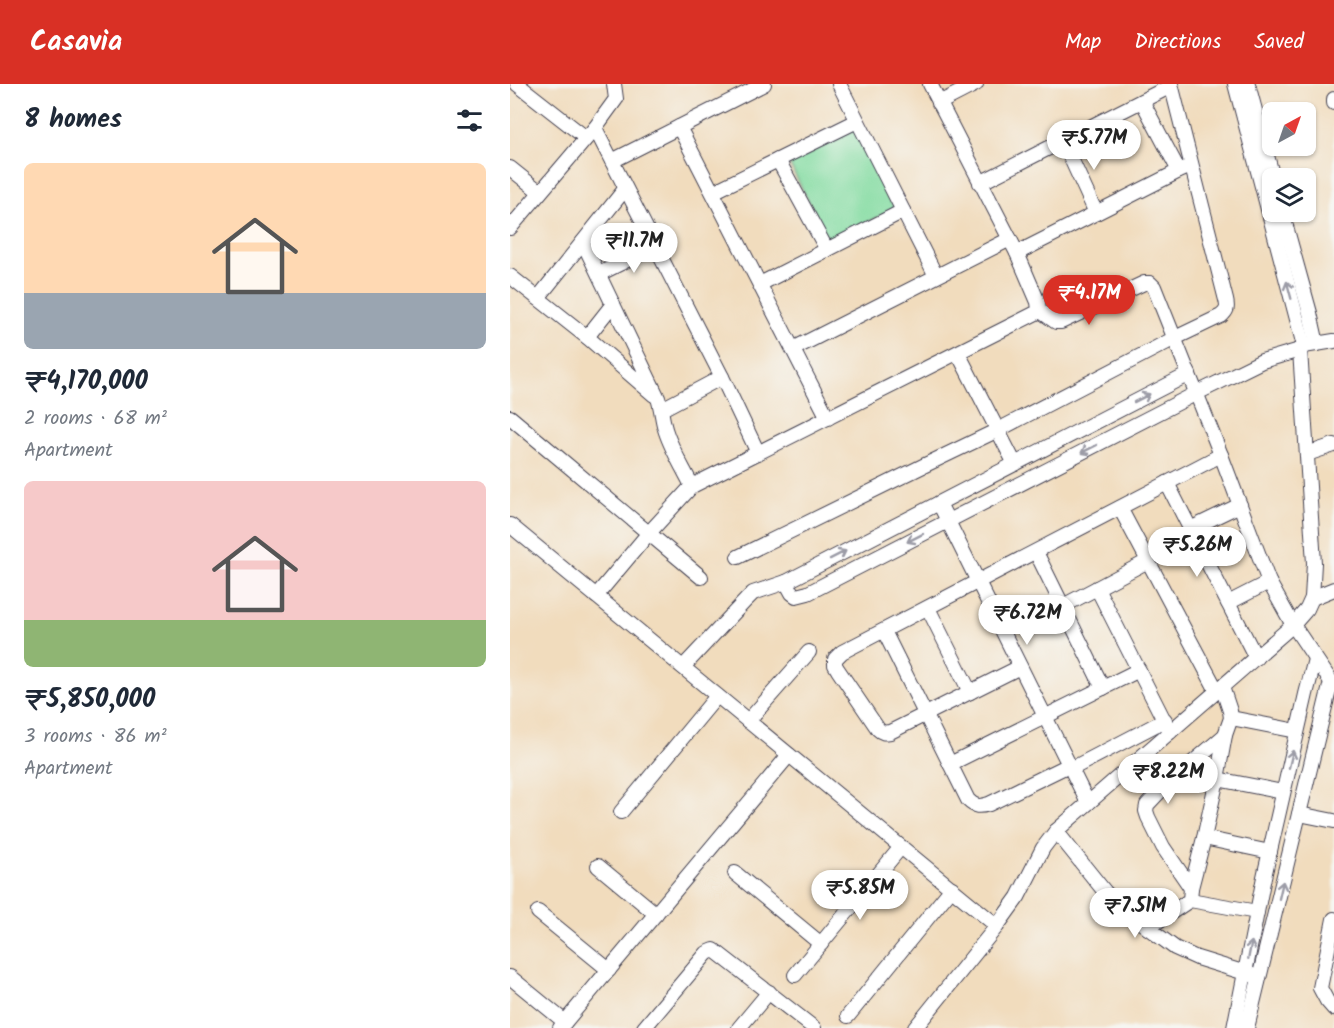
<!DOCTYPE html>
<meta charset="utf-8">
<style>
:root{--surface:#fff;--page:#f2f2f3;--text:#1f2937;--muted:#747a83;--accent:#d93025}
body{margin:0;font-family:Kalam,sans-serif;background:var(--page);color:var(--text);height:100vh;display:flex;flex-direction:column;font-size:22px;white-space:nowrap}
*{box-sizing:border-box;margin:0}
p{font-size:20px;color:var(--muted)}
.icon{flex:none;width:33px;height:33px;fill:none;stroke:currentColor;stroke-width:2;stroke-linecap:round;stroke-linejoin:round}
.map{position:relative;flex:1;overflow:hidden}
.drawer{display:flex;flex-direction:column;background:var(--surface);width:510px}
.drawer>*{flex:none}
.needle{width:39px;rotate:40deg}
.controls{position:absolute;left:752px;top:18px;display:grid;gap:12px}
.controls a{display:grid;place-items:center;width:54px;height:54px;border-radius:9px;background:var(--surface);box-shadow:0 2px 4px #0004;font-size:30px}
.price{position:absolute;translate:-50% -51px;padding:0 14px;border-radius:21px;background:#fff;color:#222;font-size:20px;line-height:39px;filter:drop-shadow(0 2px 3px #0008)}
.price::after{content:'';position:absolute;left:50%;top:36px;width:18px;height:14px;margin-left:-9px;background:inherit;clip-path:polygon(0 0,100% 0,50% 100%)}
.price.active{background:var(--accent);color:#fff}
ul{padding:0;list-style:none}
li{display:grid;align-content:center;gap:12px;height:318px;padding:0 24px}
li span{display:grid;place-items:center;height:186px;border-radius:9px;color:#555}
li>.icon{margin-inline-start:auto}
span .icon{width:108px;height:108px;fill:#fffc;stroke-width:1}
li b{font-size:26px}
h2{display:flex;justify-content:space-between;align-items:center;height:72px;padding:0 24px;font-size:26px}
header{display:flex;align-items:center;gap:36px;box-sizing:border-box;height:84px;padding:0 30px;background:var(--accent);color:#fff}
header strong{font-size:28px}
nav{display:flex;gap:33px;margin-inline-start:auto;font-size:21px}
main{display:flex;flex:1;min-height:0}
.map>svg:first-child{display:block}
</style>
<header>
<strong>Casavia</strong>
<nav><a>Map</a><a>Directions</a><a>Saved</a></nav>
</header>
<main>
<section class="drawer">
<h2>8 homes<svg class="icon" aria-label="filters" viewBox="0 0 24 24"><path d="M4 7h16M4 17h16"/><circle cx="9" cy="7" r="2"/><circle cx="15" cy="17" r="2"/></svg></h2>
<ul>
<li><span style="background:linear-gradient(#ffd9b3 70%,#9aa5b1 0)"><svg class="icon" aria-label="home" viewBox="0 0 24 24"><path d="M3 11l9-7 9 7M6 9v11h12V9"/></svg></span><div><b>₹4,170,000</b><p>2 rooms · 68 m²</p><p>Apartment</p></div></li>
<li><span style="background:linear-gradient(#f6c9c9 75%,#8fb573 0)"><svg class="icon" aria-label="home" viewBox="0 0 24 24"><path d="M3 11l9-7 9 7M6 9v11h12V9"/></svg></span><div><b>₹5,850,000</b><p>3 rooms · 86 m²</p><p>Apartment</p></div></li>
</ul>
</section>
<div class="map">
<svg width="824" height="944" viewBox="0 0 824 944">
<rect width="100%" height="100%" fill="#f6f6f2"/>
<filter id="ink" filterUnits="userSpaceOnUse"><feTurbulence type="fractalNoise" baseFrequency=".0167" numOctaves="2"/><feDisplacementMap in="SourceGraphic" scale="12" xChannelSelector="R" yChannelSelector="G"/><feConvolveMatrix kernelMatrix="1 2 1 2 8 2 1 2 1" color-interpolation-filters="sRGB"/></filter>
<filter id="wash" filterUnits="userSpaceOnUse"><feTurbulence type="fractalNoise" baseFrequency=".008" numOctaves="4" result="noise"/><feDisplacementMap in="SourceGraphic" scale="24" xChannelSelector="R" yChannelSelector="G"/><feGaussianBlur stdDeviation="1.35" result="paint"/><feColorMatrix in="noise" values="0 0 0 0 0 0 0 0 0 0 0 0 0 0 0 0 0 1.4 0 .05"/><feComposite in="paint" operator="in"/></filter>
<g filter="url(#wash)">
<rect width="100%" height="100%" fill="#f1dcbd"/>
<path fill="#82dba0" stroke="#527e6e" stroke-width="1.5" d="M345,45L385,125L319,158L279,79Z"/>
</g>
<g filter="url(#ink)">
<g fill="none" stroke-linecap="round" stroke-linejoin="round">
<g stroke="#413e4e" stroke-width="16">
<g id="minor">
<path d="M7,0L76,54"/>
<path d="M329,0L426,192"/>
<path d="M725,0L794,262"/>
<path d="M738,0L763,94"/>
<path d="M824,15V19"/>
<path d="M632,17L669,87"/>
<path d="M429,19L466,0"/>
<path d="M169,43L318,334"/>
<path d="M85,44L212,293L248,369"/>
<path d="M553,57L586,129"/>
<path d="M268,76L317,166"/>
<path d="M102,77L254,0"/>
<path d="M0,84L30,108"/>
<path d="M470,99L661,2"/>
<path d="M203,108L347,37"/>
<path d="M772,128L800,229L807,260"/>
<path d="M0,144L85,44L106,15L104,0"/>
<path d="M73,158L148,314C152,326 152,337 156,348C162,366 173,384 182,402"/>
<path d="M507,169L669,87L681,82"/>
<path d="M89,190L145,162"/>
<path d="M0,192L77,253L144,311"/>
<path d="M250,200L393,127"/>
<path d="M28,214L115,105"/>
<path d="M529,226L546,238H551L634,199H640L644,203L711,371L759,498L783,541L824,602"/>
<path d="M77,253L103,220"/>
<path d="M283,265L500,155"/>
<path d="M448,269L505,380"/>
<path d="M152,325L212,293"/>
<path d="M0,333L191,493"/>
<path d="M797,370L824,361"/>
<path d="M657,399L746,574"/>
<path d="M429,419L578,719"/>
<path d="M610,424L707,607"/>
<path d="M0,441L487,842"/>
<path d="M680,445L730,421"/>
<path d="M526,468L593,604"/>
<path d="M228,473L413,382L488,346L665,254L711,232C717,227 718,224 716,216L661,0"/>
<path d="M276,498L282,509L286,512L298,509L687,309L752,277L790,266L794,262L824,257"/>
<path d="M587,504L660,648"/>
<path d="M86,512L138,450L182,402L526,229L529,226L528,218L507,169L420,0"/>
<path d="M802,514L824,505"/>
<path d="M718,519L759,498"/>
<path d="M553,522L638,477"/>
<path d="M418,524L460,608"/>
<path d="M374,547L458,716C465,723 469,723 479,720L559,681"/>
<path d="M173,583L236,516L243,509L276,498L679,290"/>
<path d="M510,583L380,648C374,649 372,649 368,645L328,586L325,581V575L332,568L711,371"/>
<path d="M721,634L787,647"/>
<path d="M238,637L299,568"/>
<path d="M440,680L629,586"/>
<path d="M561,685L655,636"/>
<path d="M707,695L773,708"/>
<path d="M111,728L207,612"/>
<path d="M789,730L824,737"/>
<path d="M546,747L595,808L608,821L638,844L665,864L687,874L742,891"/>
<path d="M694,754L760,768"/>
<path d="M88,782L146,830"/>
<path d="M225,789L311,860"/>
<path d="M681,804L653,763L638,733L636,727L637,721L654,703L715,651"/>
<path d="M680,816L747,828"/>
<path d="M28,828L99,886"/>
<path d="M824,835L810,904L817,917L824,925"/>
<path d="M638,844L680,816L681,804L694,754L707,695L715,651L721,634L720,627L712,603"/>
<path d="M285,891L391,763"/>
<path d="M0,893L55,938"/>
<path d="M338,932L442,804"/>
<path d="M50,944L279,671"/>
<path d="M134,944L197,869L204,866L304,944"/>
<path d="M229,944L259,908"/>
<path d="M405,944L487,842L508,813L533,764L546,747L783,541L797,525L802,514L804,479L790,266"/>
<path d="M724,944L754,793L796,610L805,575"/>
<path d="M737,944L821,598"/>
</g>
</g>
<use href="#minor" stroke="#fff" stroke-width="14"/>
</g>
<defs><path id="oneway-shaft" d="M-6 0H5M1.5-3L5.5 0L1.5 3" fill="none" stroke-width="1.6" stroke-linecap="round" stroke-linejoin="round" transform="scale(1.5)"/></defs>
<g stroke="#9c9ca7">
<use href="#oneway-shaft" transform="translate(779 206) rotate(-105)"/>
<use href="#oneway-shaft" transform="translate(632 314) rotate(-27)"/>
<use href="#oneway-shaft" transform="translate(579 365) rotate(153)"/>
<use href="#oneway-shaft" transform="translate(405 454) rotate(153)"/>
<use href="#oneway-shaft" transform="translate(328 471) rotate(-27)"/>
<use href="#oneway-shaft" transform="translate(781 675) rotate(-77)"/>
<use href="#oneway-shaft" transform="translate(771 806) rotate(-77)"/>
<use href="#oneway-shaft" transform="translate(740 866) rotate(-79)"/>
</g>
</g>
</svg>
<div class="controls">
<a><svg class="needle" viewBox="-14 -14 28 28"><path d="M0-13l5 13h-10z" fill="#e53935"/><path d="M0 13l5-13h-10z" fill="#747a83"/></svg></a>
<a><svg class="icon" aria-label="layers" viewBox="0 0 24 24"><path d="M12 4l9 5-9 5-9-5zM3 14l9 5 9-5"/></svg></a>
</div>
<b class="price" style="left:584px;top:87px">₹5.77M</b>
<b class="price" style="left:124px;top:190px">₹11.7M</b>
<b class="price active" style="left:579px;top:242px">₹4.17M</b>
<b class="price" style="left:687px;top:494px">₹5.26M</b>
<b class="price" style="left:517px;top:562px">₹6.72M</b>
<b class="price" style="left:658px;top:721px">₹8.22M</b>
<b class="price" style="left:350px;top:837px">₹5.85M</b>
<b class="price" style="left:625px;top:855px">₹7.51M</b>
</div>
</main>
